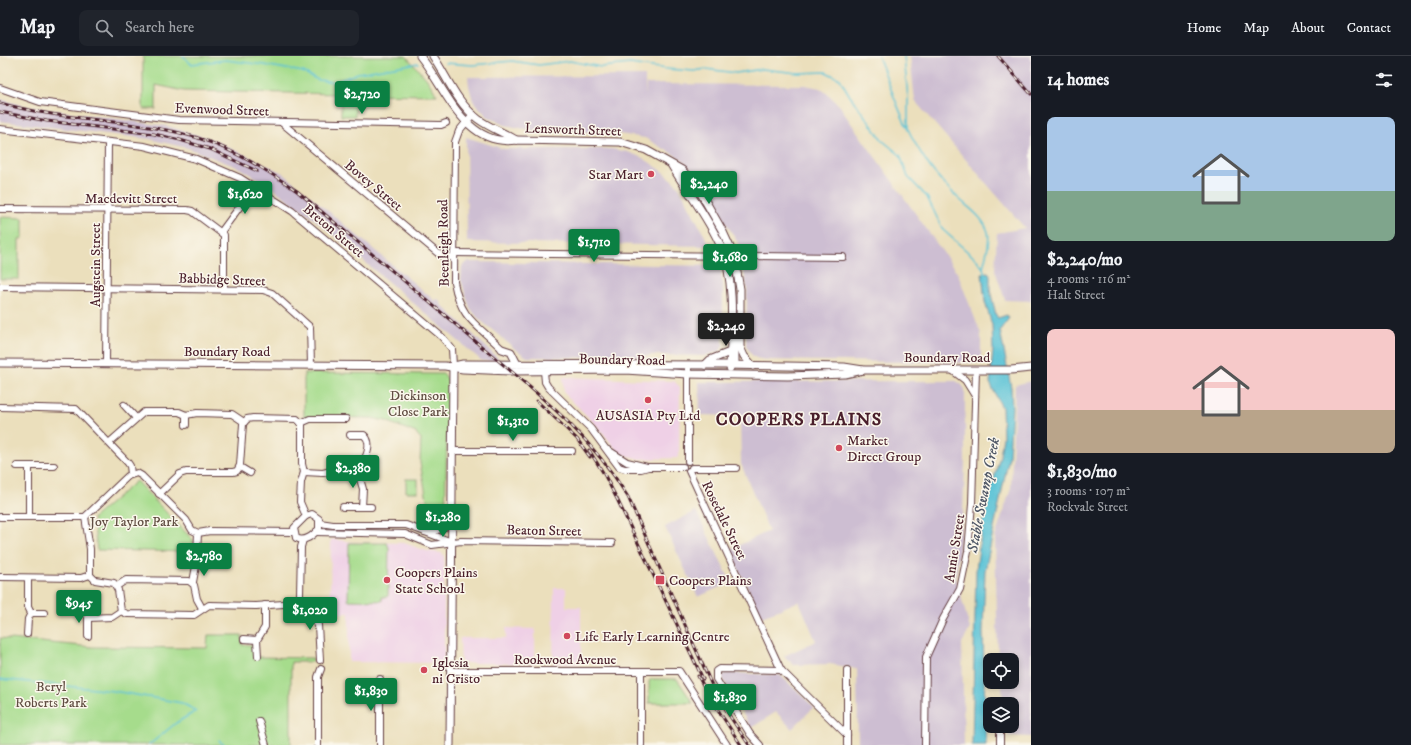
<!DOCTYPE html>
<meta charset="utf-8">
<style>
:root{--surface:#171b24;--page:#20242c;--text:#f1f3f6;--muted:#9ea1a6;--line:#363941;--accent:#0b8043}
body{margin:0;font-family:"IM FELL DW Pica",serif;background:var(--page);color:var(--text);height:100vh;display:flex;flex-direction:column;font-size:15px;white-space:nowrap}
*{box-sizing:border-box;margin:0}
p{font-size:13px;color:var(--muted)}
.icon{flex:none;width:22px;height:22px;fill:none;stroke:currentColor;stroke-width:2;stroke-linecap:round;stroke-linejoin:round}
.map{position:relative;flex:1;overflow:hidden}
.sheet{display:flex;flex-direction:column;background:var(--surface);width:380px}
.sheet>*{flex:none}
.tools{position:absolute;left:983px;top:597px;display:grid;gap:8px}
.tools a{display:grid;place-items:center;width:36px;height:36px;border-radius:8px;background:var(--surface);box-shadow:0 2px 6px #0003;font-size:20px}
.price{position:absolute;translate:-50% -34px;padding:0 9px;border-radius:4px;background:var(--accent);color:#fff;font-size:13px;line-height:26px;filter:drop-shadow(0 1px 2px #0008)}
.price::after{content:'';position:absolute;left:50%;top:24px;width:12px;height:9px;margin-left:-6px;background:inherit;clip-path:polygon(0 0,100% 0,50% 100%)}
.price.on{background:#222;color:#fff}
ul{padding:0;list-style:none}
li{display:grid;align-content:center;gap:8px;height:212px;padding:0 16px}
li span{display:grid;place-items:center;height:124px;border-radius:8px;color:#555}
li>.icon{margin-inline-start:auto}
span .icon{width:72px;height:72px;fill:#fffc;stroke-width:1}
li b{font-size:17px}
h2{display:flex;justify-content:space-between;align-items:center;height:48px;padding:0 16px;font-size:17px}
header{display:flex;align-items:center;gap:24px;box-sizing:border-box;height:56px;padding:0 20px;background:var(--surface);border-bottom:1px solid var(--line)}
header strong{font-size:19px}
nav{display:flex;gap:22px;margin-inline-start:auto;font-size:14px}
.search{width:280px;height:36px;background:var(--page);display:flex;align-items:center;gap:10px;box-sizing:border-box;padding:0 14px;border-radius:8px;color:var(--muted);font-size:15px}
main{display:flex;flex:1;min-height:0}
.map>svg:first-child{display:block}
</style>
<header>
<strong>Map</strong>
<div class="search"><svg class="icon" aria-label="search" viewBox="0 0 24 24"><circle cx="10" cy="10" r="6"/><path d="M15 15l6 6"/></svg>Search here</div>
<nav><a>Home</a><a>Map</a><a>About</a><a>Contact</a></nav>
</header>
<main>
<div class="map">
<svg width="1031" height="689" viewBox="0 0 1031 689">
<rect width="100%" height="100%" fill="#fbf7ec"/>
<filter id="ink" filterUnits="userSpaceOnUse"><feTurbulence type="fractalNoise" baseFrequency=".025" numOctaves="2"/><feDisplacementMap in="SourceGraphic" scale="8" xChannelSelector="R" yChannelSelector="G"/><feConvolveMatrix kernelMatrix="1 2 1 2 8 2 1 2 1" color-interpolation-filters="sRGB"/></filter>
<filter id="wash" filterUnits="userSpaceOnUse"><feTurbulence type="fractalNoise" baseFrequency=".012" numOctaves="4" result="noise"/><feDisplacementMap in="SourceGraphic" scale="16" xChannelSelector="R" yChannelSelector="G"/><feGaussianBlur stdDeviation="0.9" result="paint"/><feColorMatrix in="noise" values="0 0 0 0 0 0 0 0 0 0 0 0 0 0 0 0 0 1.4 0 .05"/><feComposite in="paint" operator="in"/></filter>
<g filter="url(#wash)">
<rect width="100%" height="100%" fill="#ebdfbc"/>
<g fill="#efd0e6">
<path d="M563,321L674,325L680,331L679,400L677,402L639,403L622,398L614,391L599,372L564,337Z"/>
<path d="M331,483L353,486L404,487L427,495L442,497L444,500V607L349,606V557H325V548H330Z"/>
<path d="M554,532H566V551H581V608H553Z"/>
<path d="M506,572L535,573V608L461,607L460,582H506Z"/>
</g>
<g fill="#cdbed2">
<path d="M910,0H1031V245L1005,244L995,214L997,177L1025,172L915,45Z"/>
<path d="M645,20V39L646,28L805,29L820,32L830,40L840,50L846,60L957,216L981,278V307L766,304L756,302L751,298L746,290L747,232L738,187L704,131L691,113L680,102L645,82L613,77L530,74L505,69L487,60L473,45L469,30L468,21Z"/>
<path d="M0,43L25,50L167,70L211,83L283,117L435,245L437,243L441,245V248L501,305H482L309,159L271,131L242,113L188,92L149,83L0,65Z"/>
<path d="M466,81L504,93H612L628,96L643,102L664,116L679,131L710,190L467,186Z"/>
<path d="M468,206L720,210L723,229V290L720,295L704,300L652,299L634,302L527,301L515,293L478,262L470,252L461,224L462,210Z"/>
<path d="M956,325L961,328L965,333V405L963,456L956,522L970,573L962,587L964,689H858L857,613L830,608L794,609L784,600L816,585L799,545L762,561L729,494L769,475L741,408L740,360L700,359L699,326Z"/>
<path d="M1031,325V681L1009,680L1008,670H1012V648H1004L1001,626H1012V604H998L995,482L1011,432L1015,329Z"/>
<path d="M696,455L731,526L698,541L665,471Z"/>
<path d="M729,617L780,619L814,651L792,673L776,656L751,672L722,621L724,618Z"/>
</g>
<g fill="#a6dc8c" stroke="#787e5c">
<path d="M143,0H406L426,22L437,39L356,38L355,60H341V38L184,35L156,29V53H143Z"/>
<path d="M0,161L23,162V183H19V223H0Z"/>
<path d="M304,317L444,318L448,324L445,466L439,472L428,473L429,454L420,407L421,383L416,377L386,365L371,362L304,361Z"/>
<rect x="406" y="423" width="12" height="13"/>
<path d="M136,425L193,484V496L97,494L93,462Z"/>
<path d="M349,487H387L389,492L388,541H382V545L348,544Z"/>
<path d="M208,579H242V589H252L257,601L313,602V606H291V689H0V582L92,591L207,592Z"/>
<path d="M652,623H677L693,647H649V625Z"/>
</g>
<path fill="#5ac2d6" stroke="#527080" d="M988,216L990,220V234L996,259L998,262L1007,259L1009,262L1000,274L1011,331L1012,352L1009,401L985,515L983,576L986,689H972L976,514L983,464L1000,400L1003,381L1002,352L990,327L993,294L992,269L985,246L982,217Z"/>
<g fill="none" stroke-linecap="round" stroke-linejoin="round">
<g stroke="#5ac2d6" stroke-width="1.5">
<path d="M183,0L191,8L226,4L264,9L303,16L318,24L335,26L358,17L418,7"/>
<path d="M878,0C893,37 905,75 928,108C936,120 946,130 956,140C967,151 983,160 988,176C991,187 985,201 983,212"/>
<path d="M904,0L908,42V74"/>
<path d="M445,7L473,9L512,5L539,9L570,5L601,11L630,8L667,13L694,15L706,13L736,17L762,13L798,17L826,16L840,23L850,40L883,85L900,99L908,121L927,141L943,174L977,204L983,212L985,218"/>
<path d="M0,623L114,635L182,647L196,655L176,667L149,689"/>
<path d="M219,685L225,689"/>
</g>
</g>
</g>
<g filter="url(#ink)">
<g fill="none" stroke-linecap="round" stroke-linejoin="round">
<g stroke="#623c41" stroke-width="8">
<g id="minor">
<path d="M0,32L40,46L179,64L441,69L446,67"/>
<path d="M473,58L459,75L455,86L454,226C461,264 477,268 502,293"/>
<path d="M282,67L440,199L454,202"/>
<path d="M0,73L144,90L196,103L240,122L292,155L442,281L452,293L453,310"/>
<path d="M0,153L187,154L192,155L224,179V233"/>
<path d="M221,176L255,130"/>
<path d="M454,197L843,201"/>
<path d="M0,231L263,234L272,237L310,271L311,309"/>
<path d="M106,308L108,86"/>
<path d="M952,314L965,324L975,340"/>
<path d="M544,315L545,326L548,331L591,373L619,411L625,413H641L648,411H683"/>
<path d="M124,349L136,362"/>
<path d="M0,351L76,353L128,407L130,410L131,418"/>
<path d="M301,367L310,363H346"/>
<path d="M186,369V359"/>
<path d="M110,386L144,356H179L186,359L197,357L232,358L244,366"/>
<path d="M608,394L627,406L647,411"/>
<path d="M453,395H572"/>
<path d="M688,405V309"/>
<path d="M17,410H54"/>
<path d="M29,410V461"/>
<path d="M240,411L250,417"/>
<path d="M692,412H736"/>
<path d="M357,413L363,433L362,451"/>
<path d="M689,415L781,614L847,679"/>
<path d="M304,416L323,417L339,413H357C365,406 374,388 364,379H350"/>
<path d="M159,438L180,418L186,416H233L237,415L240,409L243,368L247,363L253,362L297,363L302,368V408L304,416L301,426L300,446L306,460"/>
<path d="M343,451H371"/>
<path d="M312,458L319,463V473C313,479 305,487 296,482L294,472L306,460Z"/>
<path d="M0,461H85L128,420L137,417L142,420L186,464L192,474L198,477L210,475L294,476"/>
<path d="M85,461L90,493V519L95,524L114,527L118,534L121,555L127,558L194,559L209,549L256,550L297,547L300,539L301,491L303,484"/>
<path d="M320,467L333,469H406L452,486"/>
<path d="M316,476L405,478L432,489L461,485L612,487"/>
<path d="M425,476C436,476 444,473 452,466"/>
<path d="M197,499L198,477"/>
<path d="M0,521L81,522L90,519"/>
<path d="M193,526L196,510"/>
<path d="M117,530L126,524L189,525L194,529L197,543L202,552"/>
<path d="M297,547L318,569L320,604"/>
<path d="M88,556V580"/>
<path d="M31,557H44"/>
<path d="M310,559L317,554"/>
<path d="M88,562L112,561L121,555"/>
<path d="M27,578L28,563L31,557L28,551V522"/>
<path d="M244,583L257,584"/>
<path d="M258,600L257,584L265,571V549"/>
<path d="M451,615H679L727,689"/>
<path d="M380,623V689"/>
<path d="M259,665L266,689"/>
<path d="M1000,673V689"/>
<path d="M318,689V621L321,613"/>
<path d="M641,689V616"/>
<path d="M760,689L750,678L716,623V615L719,613L781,614"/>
<path d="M847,689V614"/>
<path d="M925,689L926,601L943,563L960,533L968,495L972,448L976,314"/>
</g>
</g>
<g stroke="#623c41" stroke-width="9">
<g id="major">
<path d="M420,0C445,31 465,92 516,84L620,86L646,94L682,114L699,134L722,174L734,200L740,233V291L744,300L753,310"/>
<path d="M433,0C447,21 457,47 478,63C490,72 503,76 516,84"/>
<path d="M672,110C688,137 709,162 721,191C736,224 731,276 730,312"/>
<path d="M502,293L511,296L517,308"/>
<path d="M735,305V290L738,282"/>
<path d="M0,307L445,310L463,313L510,315L625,314L688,318L788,320L845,318L863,314"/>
<path d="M705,309L710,304L730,296"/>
<path d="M454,310L463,308L724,309L844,311L863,314H1011L1031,312"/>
<path d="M450,689L453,310"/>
</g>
</g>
<use href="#minor" stroke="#fff" stroke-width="6"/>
<use href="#major" stroke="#fff" stroke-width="7"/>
<g stroke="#4a1f2b" stroke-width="3">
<g id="rail">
<path d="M998,0L1031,38"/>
<path d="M0,47C59,64 121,63 180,77C223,87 261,110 297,135C354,183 412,231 469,280C529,331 586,372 628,441L714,634L731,662L749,689"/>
<path d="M0,56L47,65L154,78L180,84L210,93L257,115"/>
<path d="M537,345L577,383L590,401"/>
<path d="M589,394L604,418L617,443L703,623"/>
<path d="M698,620L709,640L741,689"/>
</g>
</g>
<use href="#rail" stroke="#fbf7ec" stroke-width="1.5" stroke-dasharray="4.5" stroke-linecap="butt"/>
</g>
</g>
<g fill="#d1495b" stroke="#fbf7ec" stroke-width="1.5">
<circle cx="651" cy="118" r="4"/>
<circle cx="648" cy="344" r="4"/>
<circle cx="839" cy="392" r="4"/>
<circle cx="387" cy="524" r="4"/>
<rect x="655" y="519" width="10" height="10" rx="2"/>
<circle cx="567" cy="580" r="4"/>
<circle cx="424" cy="614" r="4"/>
</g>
<g text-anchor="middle" stroke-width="3" stroke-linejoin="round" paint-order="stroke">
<g font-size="14" fill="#4a1f2b" stroke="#fbf7ec">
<text transform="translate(222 53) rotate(2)" y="5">Evenwood Street</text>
<text transform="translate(573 73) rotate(2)" y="5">Lensworth Street</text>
<text transform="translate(374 129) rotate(40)" y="5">Bovey Street</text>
<text x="131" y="147">Macdevitt Street</text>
<text transform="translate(334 174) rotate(40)" y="5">Breton Street</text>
<text transform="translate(443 187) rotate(-91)" y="5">Beenleigh Road</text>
<text transform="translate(95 209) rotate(-90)" y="5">Augstein Street</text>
<text transform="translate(222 223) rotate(2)" y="5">Babbidge Street</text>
<text x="227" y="300">Boundary Road</text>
<text x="947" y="306">Boundary Road</text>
<text transform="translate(622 303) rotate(1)" y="5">Boundary Road</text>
<text transform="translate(725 464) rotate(64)" y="5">Rosedale Street</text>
<text transform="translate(544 474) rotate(1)" y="5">Beaton Street</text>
<text transform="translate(954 492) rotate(-81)" y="5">Annie Street</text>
<text x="565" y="608">Rookwood Avenue</text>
</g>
<g font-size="14" fill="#4a1f2b" stroke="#fbf7ec" text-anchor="start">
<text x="643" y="123" text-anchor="end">Star Mart</text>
<text x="648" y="364" text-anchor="middle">AUSASIA Pty Ltd</text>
<text x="847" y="389">Market<tspan x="847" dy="16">Direct Group</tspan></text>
<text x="395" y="521">Coopers Plains<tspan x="395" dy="16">State School</tspan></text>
<text x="669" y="529">Coopers Plains</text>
<text x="575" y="585">Life Early Learning Centre</text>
<text x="432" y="611">Iglesia<tspan x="432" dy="16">ni Cristo</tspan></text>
</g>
<g font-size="14" fill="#614e43" stroke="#fbf7ec">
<text x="418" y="344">Dickinson<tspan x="418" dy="16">Close Park</tspan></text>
<text x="134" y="470">Joy Taylor Park</text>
<text x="51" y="635">Beryl<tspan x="51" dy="16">Roberts Park</tspan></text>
</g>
<g font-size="15" font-style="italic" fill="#505867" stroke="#fbf7ec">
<text transform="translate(983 439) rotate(-79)" y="5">Stable Swamp Creek</text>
</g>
<g font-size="18" font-weight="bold" letter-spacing="1" fill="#4a1f2b" stroke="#fbf7ec">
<text x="799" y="369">COOPERS PLAINS</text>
</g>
</g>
</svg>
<div class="tools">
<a><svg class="icon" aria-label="locate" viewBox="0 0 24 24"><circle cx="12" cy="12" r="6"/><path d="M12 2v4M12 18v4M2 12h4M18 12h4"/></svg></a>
<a><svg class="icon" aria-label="layers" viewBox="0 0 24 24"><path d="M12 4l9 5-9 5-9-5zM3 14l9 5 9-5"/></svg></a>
</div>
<b class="price" style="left:362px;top:59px">$2,720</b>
<b class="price" style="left:709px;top:149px">$2,240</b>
<b class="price" style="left:245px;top:159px">$1,620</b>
<b class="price" style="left:594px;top:207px">$1,710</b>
<b class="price" style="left:730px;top:222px">$1,680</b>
<b class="price on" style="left:726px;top:291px">$2,240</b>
<b class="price" style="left:513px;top:386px">$1,310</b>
<b class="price" style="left:353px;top:433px">$2,380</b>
<b class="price" style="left:443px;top:482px">$1,280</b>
<b class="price" style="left:204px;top:521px">$2,780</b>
<b class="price" style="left:79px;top:568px">$945</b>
<b class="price" style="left:310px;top:575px">$1,020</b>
<b class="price" style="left:371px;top:656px">$1,830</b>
<b class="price" style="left:730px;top:662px">$1,830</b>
</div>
<section class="sheet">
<h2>14 homes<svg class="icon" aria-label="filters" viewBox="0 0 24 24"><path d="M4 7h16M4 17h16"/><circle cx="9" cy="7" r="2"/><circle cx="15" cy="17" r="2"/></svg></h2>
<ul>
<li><span style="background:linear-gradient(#a9c7e8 60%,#7fa58c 0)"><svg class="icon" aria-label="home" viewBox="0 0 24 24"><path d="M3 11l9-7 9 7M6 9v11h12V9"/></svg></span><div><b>$2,240/mo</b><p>4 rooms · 116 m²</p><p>Halt Street</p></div></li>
<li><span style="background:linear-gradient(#f6c9c9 65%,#b9a48a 0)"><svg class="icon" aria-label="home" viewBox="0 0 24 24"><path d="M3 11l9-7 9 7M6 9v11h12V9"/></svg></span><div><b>$1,830/mo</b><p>3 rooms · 107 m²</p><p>Rockvale Street</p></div></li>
</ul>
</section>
</main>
